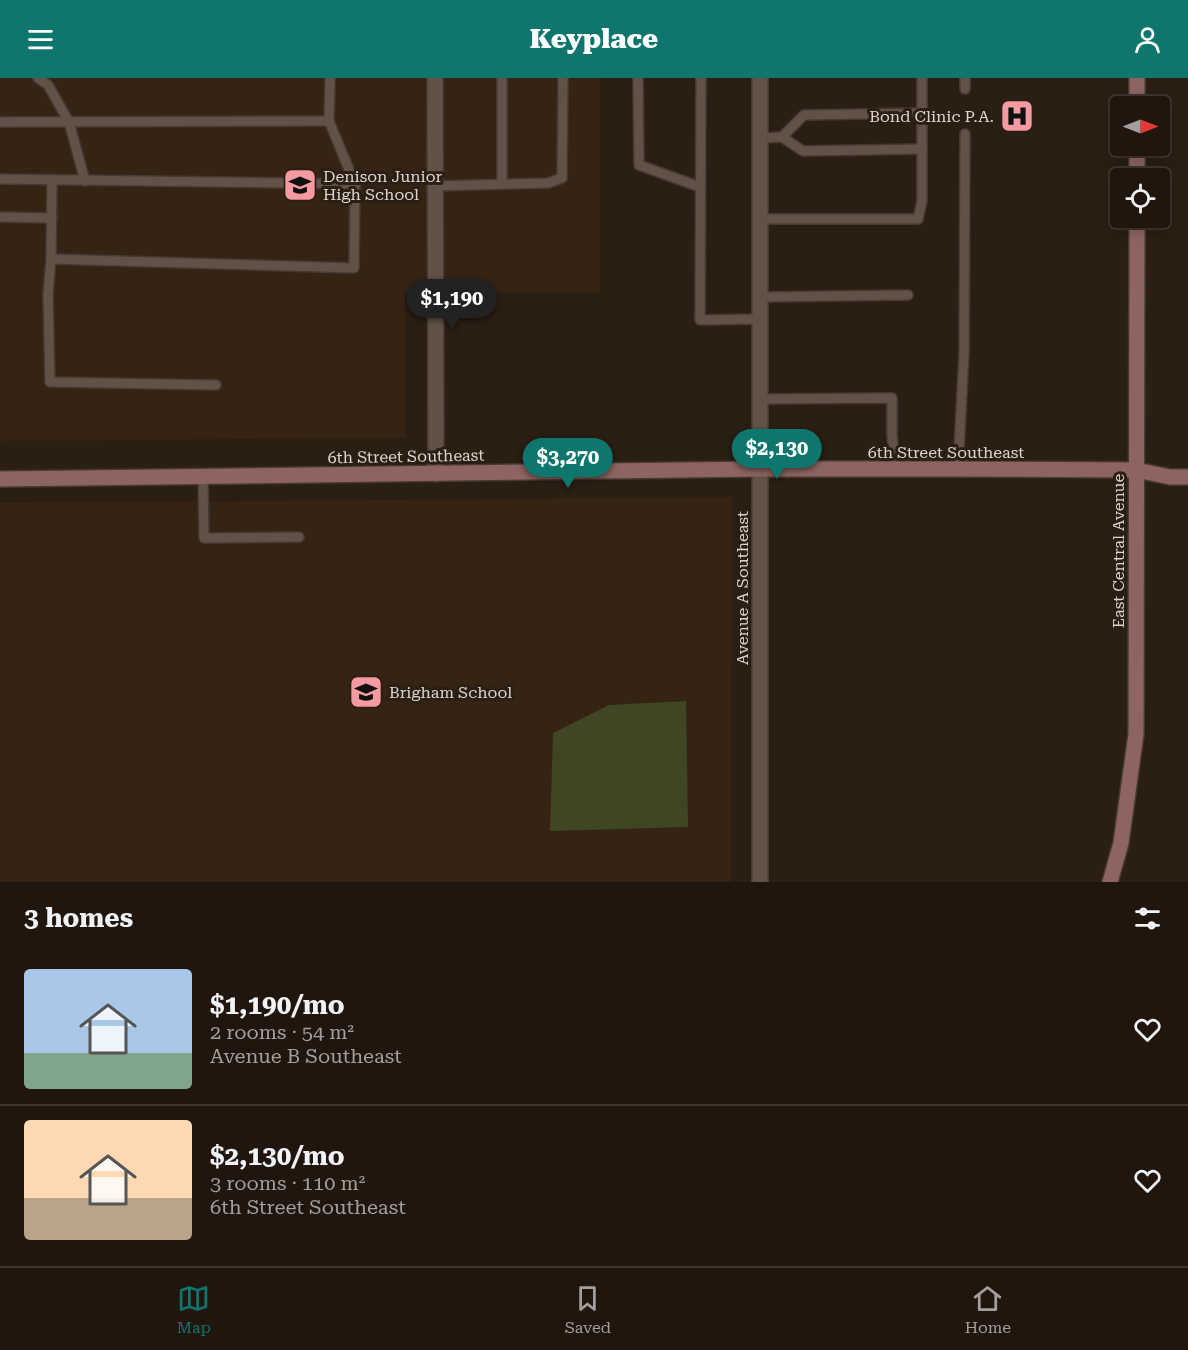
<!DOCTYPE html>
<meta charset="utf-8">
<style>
:root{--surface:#20160e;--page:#281f17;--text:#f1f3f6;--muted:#a29f9e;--line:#3d352e;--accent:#0f766e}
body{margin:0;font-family:"Roboto Serif",serif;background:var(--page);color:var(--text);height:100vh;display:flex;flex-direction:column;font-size:22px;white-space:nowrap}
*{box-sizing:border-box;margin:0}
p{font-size:20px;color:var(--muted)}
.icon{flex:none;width:33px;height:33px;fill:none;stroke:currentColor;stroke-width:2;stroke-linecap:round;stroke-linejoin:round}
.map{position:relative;height:804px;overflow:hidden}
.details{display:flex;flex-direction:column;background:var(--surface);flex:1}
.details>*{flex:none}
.needle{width:39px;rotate:90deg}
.controls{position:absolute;left:1110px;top:18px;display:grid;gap:12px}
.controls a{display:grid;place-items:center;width:60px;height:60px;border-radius:6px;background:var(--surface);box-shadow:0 3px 15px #0003,0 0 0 2px var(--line);font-size:30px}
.price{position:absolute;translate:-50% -51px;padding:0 14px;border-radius:21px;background:var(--accent);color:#fff;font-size:20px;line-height:39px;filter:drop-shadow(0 2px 3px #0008)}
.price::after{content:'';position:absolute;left:50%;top:36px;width:18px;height:14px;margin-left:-9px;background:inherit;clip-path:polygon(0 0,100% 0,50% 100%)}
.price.selected{background:#222;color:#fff}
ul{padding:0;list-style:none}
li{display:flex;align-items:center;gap:18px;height:150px;padding:0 24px}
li+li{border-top:2px solid var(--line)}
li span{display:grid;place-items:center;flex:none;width:168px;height:120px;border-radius:6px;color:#555}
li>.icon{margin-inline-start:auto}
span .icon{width:72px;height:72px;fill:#fffc;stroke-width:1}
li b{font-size:26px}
h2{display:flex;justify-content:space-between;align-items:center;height:72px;padding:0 24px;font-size:26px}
header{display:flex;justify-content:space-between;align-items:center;height:78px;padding:0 24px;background:var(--accent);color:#fff;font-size:27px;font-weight:800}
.tabs{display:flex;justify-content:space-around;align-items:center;height:84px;border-top:2px solid var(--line);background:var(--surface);font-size:16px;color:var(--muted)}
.tabs a{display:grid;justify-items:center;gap:3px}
.tabs .selected{color:var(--accent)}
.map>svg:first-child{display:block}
</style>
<header><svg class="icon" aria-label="menu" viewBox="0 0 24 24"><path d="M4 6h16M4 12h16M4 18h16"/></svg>Keyplace<svg class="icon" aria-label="person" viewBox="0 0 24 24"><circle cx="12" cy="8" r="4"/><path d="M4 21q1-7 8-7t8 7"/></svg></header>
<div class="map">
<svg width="1188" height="804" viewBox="0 0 1188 804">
<rect width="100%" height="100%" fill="#2b1e13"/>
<g fill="#352314">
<path d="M0,0H600V215H405V360L0,363Z"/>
<path d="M732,419L731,804H0V425Z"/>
</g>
<path fill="#3f4623" d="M686,623L688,749L550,753L553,655L609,627Z"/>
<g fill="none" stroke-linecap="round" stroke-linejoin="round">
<g stroke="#443933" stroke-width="12">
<g id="lane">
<path d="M38,0L48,7L69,44L85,103"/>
<path d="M330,0L329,43L355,106"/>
<path d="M638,0L639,87L700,109"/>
<path d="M701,0L700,242L760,241"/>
<path d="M965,11V0"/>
<path d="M0,44L329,43"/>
<path d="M782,59L804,37L922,35"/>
<path d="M760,60L782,59L803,73L922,71"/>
<path d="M0,101L355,106L354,190L51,181"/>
<path d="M52,103L51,181L48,217L50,304L216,307"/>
<path d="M502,106V0"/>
<path d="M435,108L548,105L562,100L563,0"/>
<path d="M0,139L52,140"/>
<path d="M760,141H918L922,123V0"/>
<path d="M760,219L908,217"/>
<path d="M760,321L892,320V358L896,391"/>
<path d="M958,391L964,276L965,56"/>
<path d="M203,399L204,460L299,459"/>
</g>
</g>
<g stroke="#443933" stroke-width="18">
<g id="street">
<path d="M435,0L436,396"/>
<path d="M760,0V804"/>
</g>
</g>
<g stroke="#443933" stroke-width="18">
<g id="secondary">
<path d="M1137,28V0"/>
<path d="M1137,100V68"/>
<path d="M0,401L760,391H958L1136,392L1170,399H1188"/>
<path d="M1110,804L1121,765L1136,656L1137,140"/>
</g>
</g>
<use href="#lane" stroke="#615146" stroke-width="9"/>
<use href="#street" stroke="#615146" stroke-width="15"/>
<use href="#secondary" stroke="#8d6460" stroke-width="15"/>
</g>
<defs>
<g id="hospital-square" transform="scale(1.725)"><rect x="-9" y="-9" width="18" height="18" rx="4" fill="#f49aa0" stroke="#2b1e13"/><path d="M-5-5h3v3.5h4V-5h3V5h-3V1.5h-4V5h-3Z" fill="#111"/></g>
<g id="school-square" transform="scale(1.725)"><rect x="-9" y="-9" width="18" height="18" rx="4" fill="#f49aa0" stroke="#2b1e13"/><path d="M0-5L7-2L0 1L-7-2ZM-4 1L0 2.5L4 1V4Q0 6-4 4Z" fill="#111"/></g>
</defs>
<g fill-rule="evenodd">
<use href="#hospital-square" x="1017" y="38"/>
<use href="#school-square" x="300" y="107"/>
<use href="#school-square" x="366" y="614"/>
</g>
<g text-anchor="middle" stroke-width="6" stroke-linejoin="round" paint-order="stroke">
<g font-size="16" fill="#ded5ce" stroke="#2b1e13" text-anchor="start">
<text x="994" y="44" text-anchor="end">Bond Clinic P.A.</text>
<text x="323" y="104">Denison Junior<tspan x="323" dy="18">High School</tspan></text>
<text x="389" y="620">Brigham School</text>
</g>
<g font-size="16" fill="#ded5ce" stroke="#2b1e13">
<text x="946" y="380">6th Street Southeast</text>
<text transform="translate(406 378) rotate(-1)" y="6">6th Street Southeast</text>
<text transform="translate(1118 473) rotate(-90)" y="6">East Central Avenue</text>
<text transform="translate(742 510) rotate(-90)" y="6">Avenue A Southeast</text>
</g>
</g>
</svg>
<div class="controls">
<a><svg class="needle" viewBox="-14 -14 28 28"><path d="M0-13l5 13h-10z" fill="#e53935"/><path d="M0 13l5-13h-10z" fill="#a29f9e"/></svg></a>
<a><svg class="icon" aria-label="locate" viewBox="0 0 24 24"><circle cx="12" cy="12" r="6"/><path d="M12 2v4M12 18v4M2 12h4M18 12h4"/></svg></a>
</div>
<b class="price selected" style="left:452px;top:252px">$1,190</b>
<b class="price" style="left:777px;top:402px">$2,130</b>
<b class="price" style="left:568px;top:411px">$3,270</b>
</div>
<section class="details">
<h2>3 homes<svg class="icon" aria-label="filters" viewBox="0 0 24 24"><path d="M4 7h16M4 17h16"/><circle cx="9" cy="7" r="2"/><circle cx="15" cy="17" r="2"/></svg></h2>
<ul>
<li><span style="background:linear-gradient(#a9c7e8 70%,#7fa58c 0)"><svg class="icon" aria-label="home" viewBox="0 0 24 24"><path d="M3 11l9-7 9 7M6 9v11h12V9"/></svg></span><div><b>$1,190/mo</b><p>2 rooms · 54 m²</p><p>Avenue B Southeast</p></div><svg class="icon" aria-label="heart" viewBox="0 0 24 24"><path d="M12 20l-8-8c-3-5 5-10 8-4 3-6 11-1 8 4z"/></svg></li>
<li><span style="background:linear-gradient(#ffd9b3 65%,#b9a48a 0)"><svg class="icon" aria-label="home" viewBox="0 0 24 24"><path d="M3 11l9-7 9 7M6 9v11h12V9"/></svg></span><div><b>$2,130/mo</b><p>3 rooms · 110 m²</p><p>6th Street Southeast</p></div><svg class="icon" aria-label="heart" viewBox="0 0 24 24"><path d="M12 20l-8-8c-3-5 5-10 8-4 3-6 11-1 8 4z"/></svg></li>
</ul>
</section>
<nav class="tabs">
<a class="selected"><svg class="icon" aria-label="map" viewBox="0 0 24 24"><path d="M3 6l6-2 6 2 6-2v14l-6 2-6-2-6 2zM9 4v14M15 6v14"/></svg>Map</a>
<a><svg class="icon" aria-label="saved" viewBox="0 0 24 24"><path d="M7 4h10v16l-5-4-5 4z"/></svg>Saved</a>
<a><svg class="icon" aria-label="home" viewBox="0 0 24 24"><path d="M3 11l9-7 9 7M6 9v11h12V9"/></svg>Home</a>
</nav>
